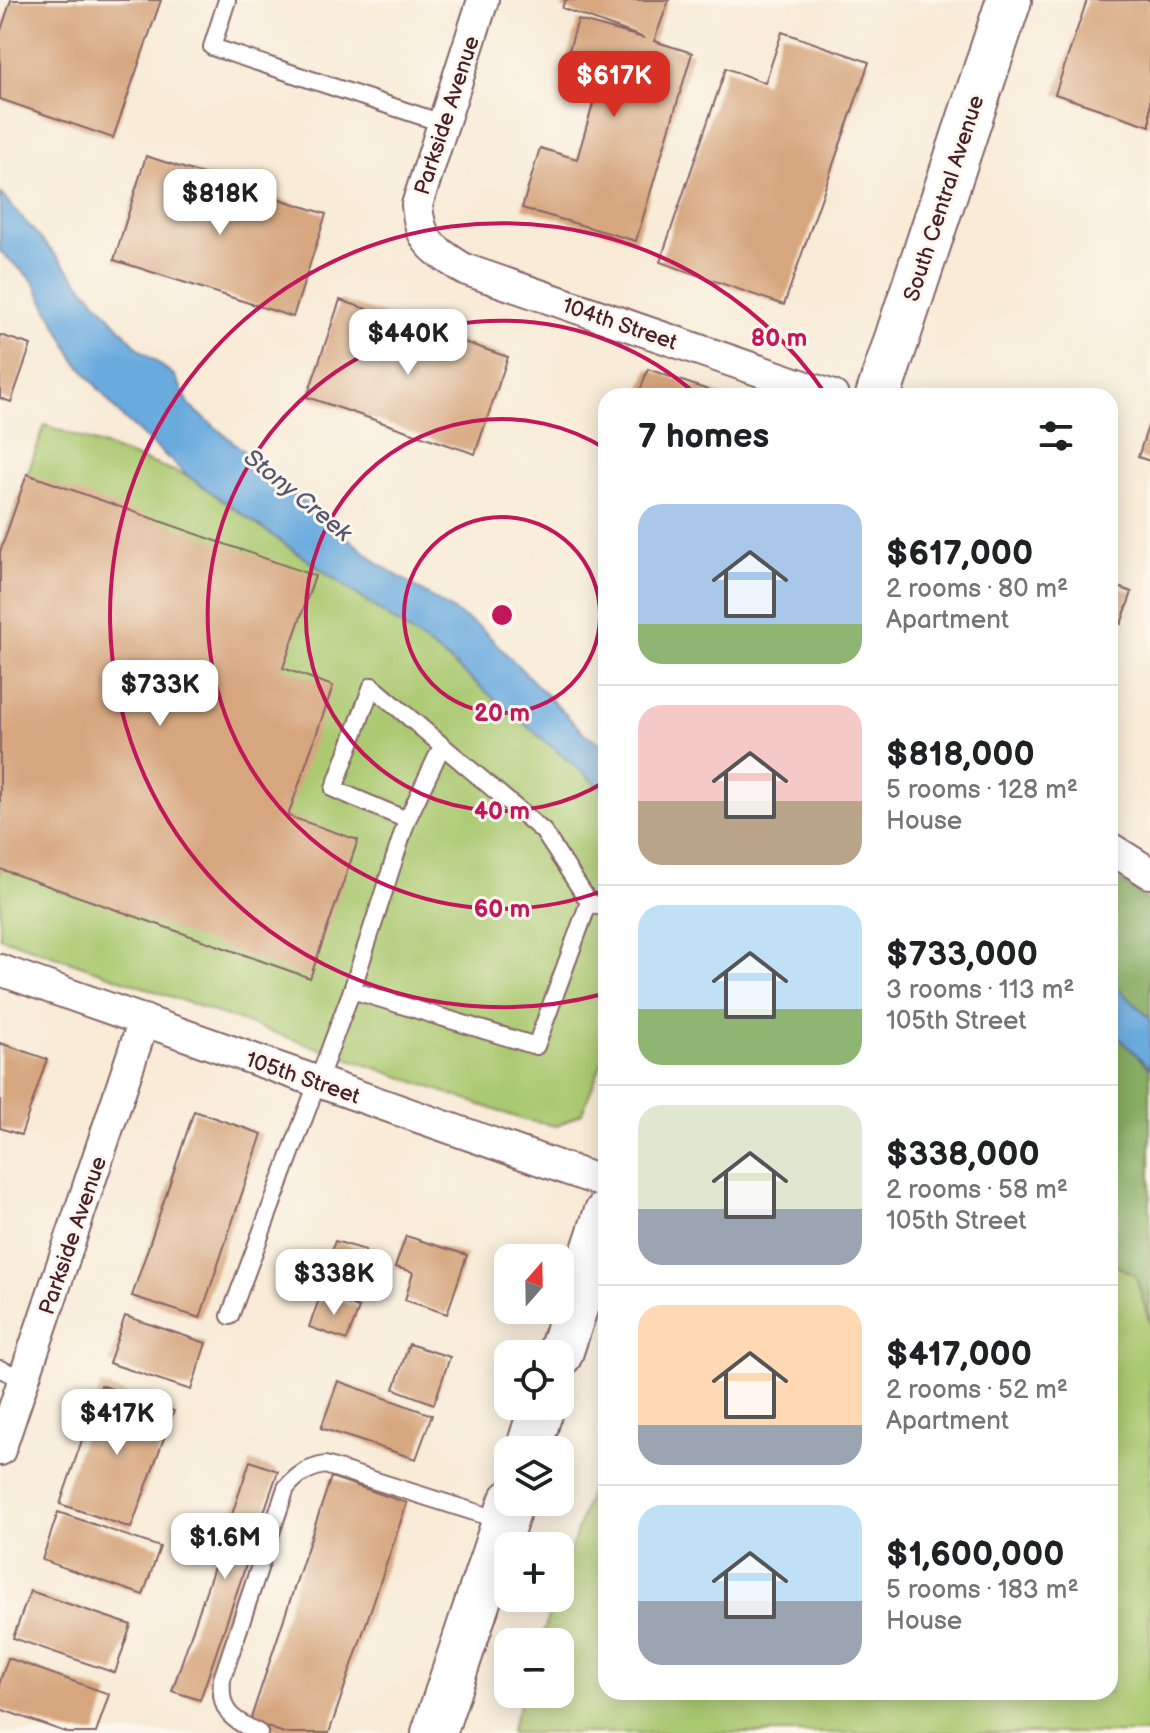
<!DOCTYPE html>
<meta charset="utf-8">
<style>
:root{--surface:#fff;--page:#f6f6f6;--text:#202124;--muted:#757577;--line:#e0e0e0;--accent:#d93025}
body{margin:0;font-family:"Balsamiq Sans",sans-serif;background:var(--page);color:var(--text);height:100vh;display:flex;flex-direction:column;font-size:30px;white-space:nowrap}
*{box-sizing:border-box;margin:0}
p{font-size:26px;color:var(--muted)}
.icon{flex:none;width:44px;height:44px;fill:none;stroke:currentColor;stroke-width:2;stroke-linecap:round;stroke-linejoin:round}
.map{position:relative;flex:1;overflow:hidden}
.sheet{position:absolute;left:598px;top:388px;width:520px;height:1312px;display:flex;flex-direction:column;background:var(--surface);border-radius:24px;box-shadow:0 4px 20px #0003}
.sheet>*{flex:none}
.needle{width:52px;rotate:20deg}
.buttons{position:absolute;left:494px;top:1244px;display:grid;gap:16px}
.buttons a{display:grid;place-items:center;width:80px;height:80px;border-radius:16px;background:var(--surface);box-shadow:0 4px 20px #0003;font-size:40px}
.price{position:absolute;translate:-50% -68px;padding:0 18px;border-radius:16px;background:#fff;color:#222;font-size:26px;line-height:52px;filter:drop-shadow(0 2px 4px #0008)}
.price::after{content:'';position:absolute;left:50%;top:48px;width:24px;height:18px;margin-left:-12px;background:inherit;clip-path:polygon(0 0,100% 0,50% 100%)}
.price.active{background:var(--accent);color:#fff}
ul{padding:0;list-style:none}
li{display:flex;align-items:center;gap:24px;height:200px;padding:0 40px}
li+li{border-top:2px solid var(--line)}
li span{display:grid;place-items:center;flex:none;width:224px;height:160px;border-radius:24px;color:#555}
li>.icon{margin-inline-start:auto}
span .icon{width:96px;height:96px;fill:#fffc;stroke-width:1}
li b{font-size:34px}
h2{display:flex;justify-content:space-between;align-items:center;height:96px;padding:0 40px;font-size:34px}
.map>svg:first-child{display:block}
</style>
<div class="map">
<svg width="1150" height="1733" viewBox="0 0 1150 1733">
<rect width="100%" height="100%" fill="#fbf7ec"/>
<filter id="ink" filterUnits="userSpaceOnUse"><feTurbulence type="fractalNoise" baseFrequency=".0125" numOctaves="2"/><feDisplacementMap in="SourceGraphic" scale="16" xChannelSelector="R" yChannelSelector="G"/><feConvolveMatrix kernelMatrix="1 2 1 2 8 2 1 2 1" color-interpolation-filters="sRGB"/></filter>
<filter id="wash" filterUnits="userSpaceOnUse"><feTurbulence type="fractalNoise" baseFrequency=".006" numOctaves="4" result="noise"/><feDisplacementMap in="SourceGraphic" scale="32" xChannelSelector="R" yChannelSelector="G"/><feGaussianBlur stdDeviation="1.8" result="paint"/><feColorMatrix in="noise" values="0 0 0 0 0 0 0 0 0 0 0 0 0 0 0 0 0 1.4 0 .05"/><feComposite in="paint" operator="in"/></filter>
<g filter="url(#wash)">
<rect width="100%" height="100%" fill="#f8ebd7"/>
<g fill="#abc971" stroke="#7a744e" stroke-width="2">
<path d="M45,425L188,476L440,653L606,792V1052L582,1113L557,1126L524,1120L0,937V551Z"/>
<path d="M1110,1263L1135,1275L1150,1323V1733H510L523,1694H560V1642H540L555,1598H560V1582L606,1444V1692H1110Z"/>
</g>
<g fill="#88ad63" stroke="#696647" stroke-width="2">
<path d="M1110,873L1150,902V1018L1110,981Z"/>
<path d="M1110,1029L1150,1068V1323L1135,1275L1110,1263Z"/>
</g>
<g fill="#6aabde" stroke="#5a6584" stroke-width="2">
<path d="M0,193L139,349L175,376L190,406L379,564L482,629L584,733L606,747V792L440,653L188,476L121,416L75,360L33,281L0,251Z"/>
<path d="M1110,981L1150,1018V1068L1110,1029Z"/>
</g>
<g id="blocks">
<g fill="#d6a67e">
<path d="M11,0H161L113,138L0,99V33Z"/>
<path d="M565,0H669L654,41L692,53L636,241L522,208L540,148L577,159L598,87L561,76L578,20L644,38L562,8Z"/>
<path d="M1087,0H1150V126L1055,94Z"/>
<path d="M782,32L869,62L784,305L660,262L726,68L765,83Z"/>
<path d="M146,156L326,214L293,317L114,260Z"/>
<path d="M340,300L508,357L475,454L307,397Z"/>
<path d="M0,335L31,345L11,402L0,398Z"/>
<path d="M648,369L725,396H638Z"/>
<path d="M1149,423H1150V461L1138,457Z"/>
<path d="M27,474L315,576L283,668L333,686L288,816L358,840L310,978L0,869V552Z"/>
<path d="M1110,584L1132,592L1121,624L1110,620Z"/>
<path d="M0,1043L47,1059L21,1135L0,1128Z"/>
<path d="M194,1111L262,1134L200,1318L132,1296Z"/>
<path d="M406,1236L467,1255L447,1314L405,1300L413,1272L395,1267Z"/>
<path d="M335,1241L365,1250V1269L356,1300L319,1287Z"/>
<path d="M321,1294L359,1308L347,1340L309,1327Z"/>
<path d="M125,1316L206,1343L191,1390L109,1363Z"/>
<path d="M409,1344L450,1357L434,1404L394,1389Z"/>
<path d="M338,1381L432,1415L416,1459L321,1428Z"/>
<path d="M101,1385L174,1411L131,1528L60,1504Z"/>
<path d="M250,1461L278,1471L200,1700L172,1691Z"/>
<path d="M331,1477L407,1503L329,1733H284L250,1721Z"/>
<path d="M58,1512L160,1547L143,1595L42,1560Z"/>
<path d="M30,1591L131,1625L115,1673L13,1638Z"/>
<path d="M8,1658L109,1694L96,1733H68L0,1709V1681Z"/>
</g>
</g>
</g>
<g filter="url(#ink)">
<use href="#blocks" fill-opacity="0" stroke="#876667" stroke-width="2"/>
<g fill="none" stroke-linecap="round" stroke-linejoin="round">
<g stroke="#876667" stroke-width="20">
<g id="lane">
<path d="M227,0L212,47L442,123"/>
<path d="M407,820L334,789L372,686L543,831L589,902"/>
<path d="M352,990L536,1046L589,902L606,909"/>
<path d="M230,1316L352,990L407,820L442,746"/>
<path d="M0,1369L24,1379"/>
<path d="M259,1733C231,1719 219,1712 222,1679L286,1488C297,1475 308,1468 325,1465L503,1521"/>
</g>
</g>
<g stroke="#876667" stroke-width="34">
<g id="street">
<path d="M483,0L417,205C420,243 433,249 464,269L833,396"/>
<path d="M1110,848L1150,873"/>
<path d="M0,970L606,1183"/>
<path d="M0,1450L144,1020"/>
</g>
</g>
<g stroke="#876667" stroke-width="48">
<g id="secondary">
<path d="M878,396L1009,0"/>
<path d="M560,1354L606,1214"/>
<path d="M528,1450L542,1406"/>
<path d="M434,1733L511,1502"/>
</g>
</g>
<use href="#lane" stroke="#fff" stroke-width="16"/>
<use href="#street" stroke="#fff" stroke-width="30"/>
<use href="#secondary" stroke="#fff" stroke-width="44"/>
</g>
</g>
<g fill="none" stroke="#c2185b" stroke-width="4">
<circle cx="502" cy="615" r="98"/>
<path d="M606 781A196 196 0 1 1 606 449"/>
<path d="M605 890A294 294 0 1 1 697 395"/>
<path d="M603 994A392 392 0 1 1 827 396"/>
</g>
<g text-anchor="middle" stroke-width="6" stroke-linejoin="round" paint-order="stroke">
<g font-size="22" fill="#4a1f2b" stroke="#fbf7ec">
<text transform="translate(446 115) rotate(-72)" y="8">Parkside Avenue</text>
<text transform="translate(943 198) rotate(-72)" y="8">South Central Avenue</text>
<text transform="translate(620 323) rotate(19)" y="8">104th Street</text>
<text transform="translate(303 1077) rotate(19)" y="8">105th Street</text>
<text transform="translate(72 1235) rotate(-71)" y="8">Parkside Avenue</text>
</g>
<g font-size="24" font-style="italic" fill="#575773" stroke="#fbf7ec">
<text transform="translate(298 495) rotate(39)" y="8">Stony Creek</text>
</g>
</g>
<circle cx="502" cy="615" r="12" fill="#c2185b" stroke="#fbf7ec" stroke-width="4"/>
<g font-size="24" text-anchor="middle" font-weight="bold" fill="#c2185b" stroke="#fbf7ec" stroke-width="6" stroke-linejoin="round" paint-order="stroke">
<text x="779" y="346">80 m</text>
<text x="502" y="721">20 m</text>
<text x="502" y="819">40 m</text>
<text x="502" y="917">60 m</text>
</g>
</svg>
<div class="buttons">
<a><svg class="needle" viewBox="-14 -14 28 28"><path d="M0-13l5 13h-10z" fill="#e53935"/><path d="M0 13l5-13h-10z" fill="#757577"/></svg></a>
<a><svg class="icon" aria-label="locate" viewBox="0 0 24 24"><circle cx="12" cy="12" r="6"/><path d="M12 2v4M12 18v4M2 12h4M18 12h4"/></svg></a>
<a><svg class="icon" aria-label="layers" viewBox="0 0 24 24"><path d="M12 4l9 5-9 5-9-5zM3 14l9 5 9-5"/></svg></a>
<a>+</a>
<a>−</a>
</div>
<b class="price active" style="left:614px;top:119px">$617K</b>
<b class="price" style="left:220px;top:237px">$818K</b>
<b class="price" style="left:408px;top:377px">$440K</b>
<b class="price" style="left:160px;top:728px">$733K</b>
<b class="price" style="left:334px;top:1317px">$338K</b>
<b class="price" style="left:117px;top:1457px">$417K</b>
<b class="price" style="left:225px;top:1581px">$1.6M</b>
<section class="sheet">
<h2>7 homes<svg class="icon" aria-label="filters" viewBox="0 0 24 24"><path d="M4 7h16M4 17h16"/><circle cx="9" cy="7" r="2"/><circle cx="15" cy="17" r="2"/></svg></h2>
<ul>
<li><span style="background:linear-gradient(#a9c7e8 75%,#8fb573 0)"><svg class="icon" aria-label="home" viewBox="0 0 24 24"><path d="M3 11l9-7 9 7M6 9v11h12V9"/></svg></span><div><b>$617,000</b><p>2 rooms · 80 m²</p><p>Apartment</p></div></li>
<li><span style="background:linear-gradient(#f6c9c9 60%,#b9a48a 0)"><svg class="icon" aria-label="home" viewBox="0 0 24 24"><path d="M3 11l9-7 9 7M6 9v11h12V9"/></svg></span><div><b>$818,000</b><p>5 rooms · 128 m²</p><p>House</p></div></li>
<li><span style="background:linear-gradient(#bfe0f5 65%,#8fb573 0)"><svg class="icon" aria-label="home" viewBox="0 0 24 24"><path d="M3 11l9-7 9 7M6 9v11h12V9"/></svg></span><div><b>$733,000</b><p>3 rooms · 113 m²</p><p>105th Street</p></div></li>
<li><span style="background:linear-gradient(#dfe7d0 65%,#9aa5b1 0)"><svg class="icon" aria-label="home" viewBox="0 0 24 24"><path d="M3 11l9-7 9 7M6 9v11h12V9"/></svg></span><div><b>$338,000</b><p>2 rooms · 58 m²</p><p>105th Street</p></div></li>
<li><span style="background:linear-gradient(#ffd9b3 75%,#9aa5b1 0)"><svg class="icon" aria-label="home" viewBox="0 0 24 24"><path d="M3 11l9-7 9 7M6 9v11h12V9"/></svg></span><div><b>$417,000</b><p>2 rooms · 52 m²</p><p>Apartment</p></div></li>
<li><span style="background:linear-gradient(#bfe0f5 60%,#9aa5b1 0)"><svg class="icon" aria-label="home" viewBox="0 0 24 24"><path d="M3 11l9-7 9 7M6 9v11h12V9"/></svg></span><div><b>$1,600,000</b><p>5 rooms · 183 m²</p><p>House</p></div></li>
</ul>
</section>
</div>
